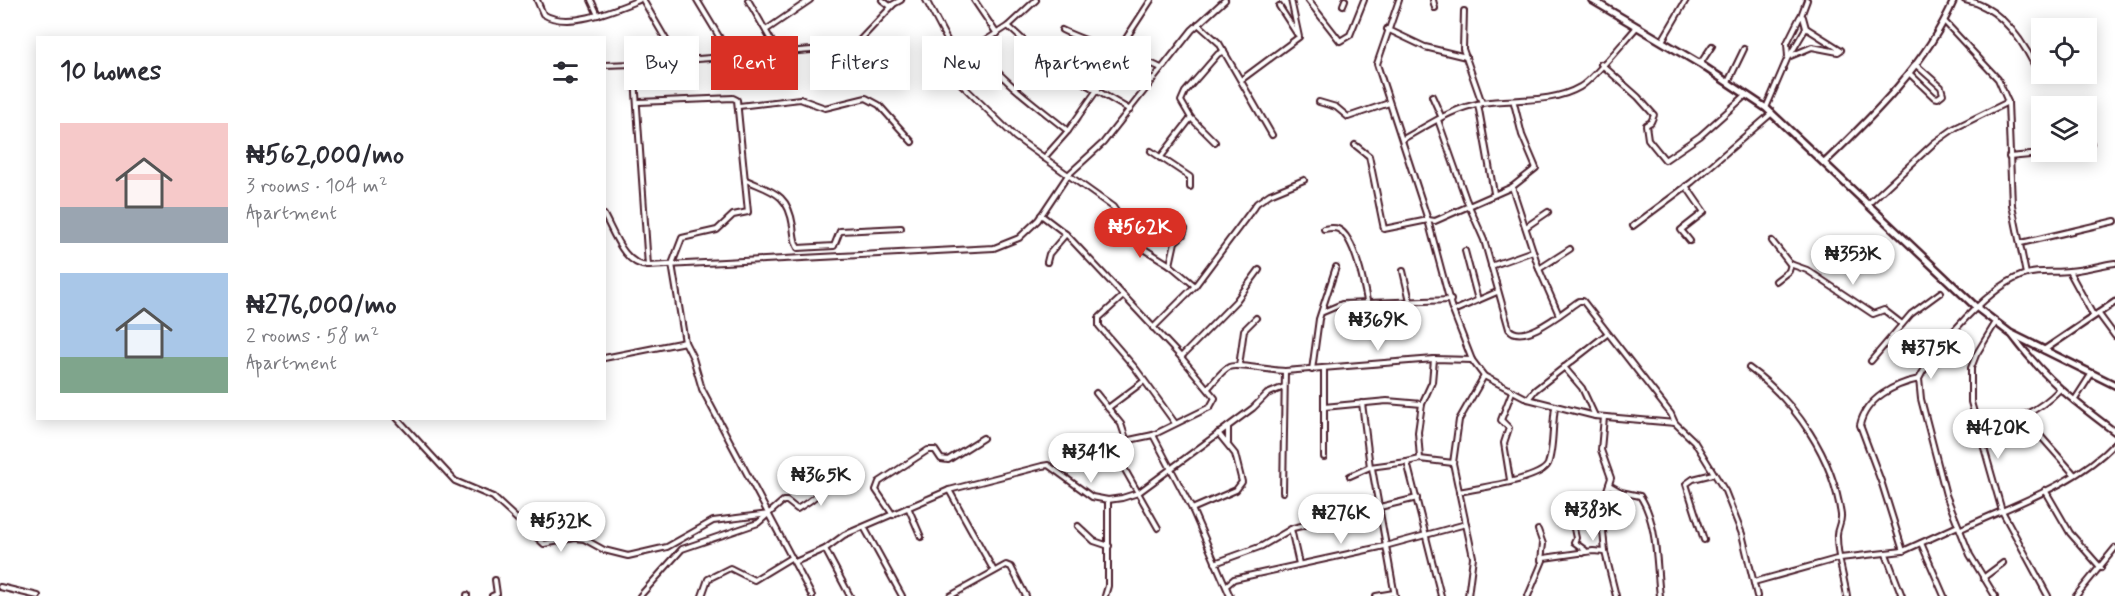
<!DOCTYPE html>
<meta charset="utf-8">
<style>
:root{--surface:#fff;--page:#f7f7f7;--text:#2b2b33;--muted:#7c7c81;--accent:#d93025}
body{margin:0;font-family:Mynerve,sans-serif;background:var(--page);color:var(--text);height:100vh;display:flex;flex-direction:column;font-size:22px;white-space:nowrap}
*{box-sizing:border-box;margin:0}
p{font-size:20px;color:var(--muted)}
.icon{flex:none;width:33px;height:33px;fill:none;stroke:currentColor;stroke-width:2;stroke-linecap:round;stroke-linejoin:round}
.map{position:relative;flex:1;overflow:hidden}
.sheet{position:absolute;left:36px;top:36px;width:570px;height:384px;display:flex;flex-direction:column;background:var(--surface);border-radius:0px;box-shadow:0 3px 15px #0003}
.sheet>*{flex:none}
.hud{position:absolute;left:624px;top:36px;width:570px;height:54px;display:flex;gap:12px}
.tools{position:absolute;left:2031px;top:18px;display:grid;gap:12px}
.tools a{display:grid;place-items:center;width:66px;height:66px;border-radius:0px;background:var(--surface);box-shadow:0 3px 15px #0003;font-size:30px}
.price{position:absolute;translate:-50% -51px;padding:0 14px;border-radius:21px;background:#fff;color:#222;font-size:20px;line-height:39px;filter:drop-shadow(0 2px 3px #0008)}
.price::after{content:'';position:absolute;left:50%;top:36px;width:18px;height:14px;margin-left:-9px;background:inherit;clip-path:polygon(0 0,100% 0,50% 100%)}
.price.selected{background:var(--accent);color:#fff}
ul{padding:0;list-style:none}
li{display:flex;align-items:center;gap:18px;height:150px;padding:0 24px}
li span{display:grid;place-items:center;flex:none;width:168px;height:120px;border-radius:0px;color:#555}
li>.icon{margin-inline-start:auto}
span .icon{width:72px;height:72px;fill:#fffc;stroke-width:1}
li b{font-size:26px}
h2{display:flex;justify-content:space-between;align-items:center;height:72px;padding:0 24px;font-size:26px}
.tag{padding:0 21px;border-radius:0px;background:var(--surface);box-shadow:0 3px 15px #0003;font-size:21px;line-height:54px}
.tag.selected{background:var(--accent);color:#fff}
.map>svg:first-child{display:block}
</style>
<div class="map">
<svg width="2115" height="596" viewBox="0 0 2115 596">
<rect width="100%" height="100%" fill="#fff"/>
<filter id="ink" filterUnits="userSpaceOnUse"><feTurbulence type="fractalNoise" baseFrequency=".0167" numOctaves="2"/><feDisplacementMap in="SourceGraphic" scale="12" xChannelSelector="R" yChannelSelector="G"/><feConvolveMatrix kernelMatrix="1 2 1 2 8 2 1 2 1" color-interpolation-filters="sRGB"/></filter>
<g filter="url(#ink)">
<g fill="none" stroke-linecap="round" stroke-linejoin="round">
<g stroke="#4a1f2b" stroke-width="8">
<g id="minor">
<path d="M537,0L543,14C568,30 614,10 639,0"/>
<path d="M591,0L598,15"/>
<path d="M643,0L679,62"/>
<path d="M697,0L732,58"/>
<path d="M748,0L778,52"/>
<path d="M882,0L890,6L901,0"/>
<path d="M926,0L957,59"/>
<path d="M974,0L997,34"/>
<path d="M1036,0L1008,26L957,59L951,65L954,77L1015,137L1113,207L1141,247L1170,265L1195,286"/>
<path d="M1308,0L1340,41L1350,35L1364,0"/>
<path d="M1399,0L1377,64L1428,220L1451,306L1472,360L1484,376L1528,399L1595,416L1675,423L1694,441L1725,491L1742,534L1757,596"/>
<path d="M1433,0L1435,8"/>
<path d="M1965,0C1998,6 2021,38 2035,66"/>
<path d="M893,5L858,42L849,47L634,64L648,266L994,248L1019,238L1038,220L1068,175L1103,143L1192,30L1225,0"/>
<path d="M1343,5L1345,0"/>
<path d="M1279,6L1297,34"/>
<path d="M1464,11L1463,49L1482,103"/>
<path d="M1801,16L1807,0"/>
<path d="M1944,21L1998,79L2008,102L2012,205L2026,274"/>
<path d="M1198,24L1219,43L1272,135"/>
<path d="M1008,26L1046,61L1130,110"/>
<path d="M1387,29L1425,47L1466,57"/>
<path d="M766,30L810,0"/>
<path d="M1062,30C1094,46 1129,52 1161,68"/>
<path d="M1662,41L1686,0"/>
<path d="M976,47C1000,80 1036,105 1068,131"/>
<path d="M1790,55L1806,28"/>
<path d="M1601,64L1638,97L1654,115L1651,122L1646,125L1648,139L1665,160L1700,136L1746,95"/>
<path d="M1700,64L1712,46"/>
<path d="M604,65L634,64"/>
<path d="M1909,73L1934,97L1938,98L1943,94L1941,87L1915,64"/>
<path d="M1241,80L1299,37L1291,0"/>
<path d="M1728,82L1744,49"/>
<path d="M1432,96L1441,116"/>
<path d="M639,102L733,98L737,100L748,212L733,215L717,230L682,238L672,264L685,342L693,358L702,389L812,596"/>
<path d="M1319,102L1336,107L1348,117L1389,103"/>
<path d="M1478,104L1494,193"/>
<path d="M739,106L800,99L825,108L866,98L879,105L912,142"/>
<path d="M1766,108L1788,57L1787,43L1800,17H1803L1806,28L1841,50L1838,52L1812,47L1788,57"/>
<path d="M1438,120L1466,199L1484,240L1509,329C1524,346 1565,310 1579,301H1583L1671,414L1675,423"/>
<path d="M1403,139C1429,125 1452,108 1482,103C1513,98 1551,104 1580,87C1593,80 1625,40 1637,27"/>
<path d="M1215,142L1191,118L1181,101L1185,92L1218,54L1224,51"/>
<path d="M1355,145L1369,156L1384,229L1428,220L1435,221L1512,187L1539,269L1559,315"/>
<path d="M2086,145L2091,143"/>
<path d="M1151,151L1190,177V187"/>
<path d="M2009,157L2062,152"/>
<path d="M1044,158L1068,131L1104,80L1123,43L1151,0"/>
<path d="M1160,158L1191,118"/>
<path d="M746,180C773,192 788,193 793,226C794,233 794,242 798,248L834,246L840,231L901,228"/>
<path d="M1686,186L1704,212L1681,230L1690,241"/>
<path d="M1512,187L1536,168L1522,135L1514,103"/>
<path d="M1867,205L1934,143L1955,128L2008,102"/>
<path d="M604,215C614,233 624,265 648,266"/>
<path d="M1041,215L1066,234L1181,357L1215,398L1210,407L1153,435L1115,443L1116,454L1158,528"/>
<path d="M1633,226L1692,182L1772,113"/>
<path d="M1526,227L1548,212"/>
<path d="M1324,229C1329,228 1334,227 1338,229C1359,238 1369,313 1373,334"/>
<path d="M1772,241L1790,264L1807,270L1873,314L1884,310L1902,324"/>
<path d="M2021,243L2115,221"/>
<path d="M1465,251L1478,300"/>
<path d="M1047,262L1049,254L1066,234"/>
<path d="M1170,265L1175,242L1183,235L1185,229"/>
<path d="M1491,266L1533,251"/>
<path d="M1539,269L1570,249"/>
<path d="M1403,271L1410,301L1412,332"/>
<path d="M2069,271L2093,315"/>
<path d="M1776,281L1789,271L1791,264"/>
<path d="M1123,296L1099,318V326L1136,369L1175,423"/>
<path d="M1453,311L1497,292"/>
<path d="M1323,312L1342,304L1451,300"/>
<path d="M2098,313L2115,336"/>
<path d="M1996,322L1976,355L1971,368V402L2002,511L2048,596"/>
<path d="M1153,328L1195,286L1257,203L1270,194L1304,180"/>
<path d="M1181,357L1236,301L1259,270"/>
<path d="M604,358L685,342"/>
<path d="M1871,361L1911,314L1941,292"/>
<path d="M1239,366L1244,330L1256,318"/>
<path d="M1564,367L1582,388L1595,416"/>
<path d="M1749,368C1796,402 1833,457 1841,515C1842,523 1836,529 1837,537C1837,557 1844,577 1847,596"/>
<path d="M1312,370L1319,319L1336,267"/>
<path d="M1324,370V457"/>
<path d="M1209,387C1215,381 1221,371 1229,367C1236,363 1273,371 1285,371L1434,359L1472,360"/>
<path d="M1096,393L1121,424L1126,439"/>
<path d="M1528,399L1535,390L1607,334"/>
<path d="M2074,401L2092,373"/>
<path d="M1362,403L1370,467"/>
<path d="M1324,407L1387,401L1422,404"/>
<path d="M1108,408L1144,381"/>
<path d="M2022,415L2074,474"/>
<path d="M1604,417L1601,450L1611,478L1603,502V531L1605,552L1616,596"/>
<path d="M397,418L455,481L493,497L544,544L575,538L584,539L604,550L628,556L667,547L713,521L769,514"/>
<path d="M1228,427V443"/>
<path d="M1978,428C2010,423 2036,414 2059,390"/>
<path d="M1153,435L1192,509L1230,596"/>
<path d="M1420,459L1418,432L1422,404L1432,382L1434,359"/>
<path d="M1407,462L1420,459L1453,463"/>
<path d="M1079,468L1100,447L1115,443"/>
<path d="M1372,468L1395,596"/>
<path d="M1350,476L1370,467L1407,462L1441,596"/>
<path d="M1510,480L1504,443L1509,428L1501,420L1512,392"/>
<path d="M1609,485L1621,492L1640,496C1658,523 1656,564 1660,596"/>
<path d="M949,490L994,571"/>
<path d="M2045,490L2070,533L2101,568"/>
<path d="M1283,492L1285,371"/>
<path d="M1459,492C1477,488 1541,480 1548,464C1554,448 1552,425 1555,408"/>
<path d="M1576,500L1574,512L1602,520"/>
<path d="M908,507L921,537"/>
<path d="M1192,509L1236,490L1242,482L1235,454L1218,433"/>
<path d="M893,515L876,490L879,482L928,450H935L941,459L948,460L983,438"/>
<path d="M1573,524L1576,538L1574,542L1585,550L1583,553"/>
<path d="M1078,526L1094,541L1109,546"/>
<path d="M864,527L902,596"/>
<path d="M1291,529L1299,564"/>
<path d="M1961,529C2012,505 2076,485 2115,443"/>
<path d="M1538,530L1543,544L1541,560"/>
<path d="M1704,540L1686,484L1693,479L1713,474"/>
<path d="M1921,543L1944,596"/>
<path d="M825,549L850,596"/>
<path d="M1903,551L1882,484L1860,425C1866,398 1895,384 1919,379"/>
<path d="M1886,554L1902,596"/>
<path d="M795,562L825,549L844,535L949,490L1042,466L1048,465L1092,497L1108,500L1122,498L1138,493L1253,408L1267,394L1284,387"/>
<path d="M1215,563L1262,546L1293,528L1417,498"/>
<path d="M1983,578L2003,563"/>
<path d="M1754,582L1840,558L1903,551L1958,526"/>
<path d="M1227,585L1234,579L1385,546L1466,524"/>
<path d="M0,587L38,596"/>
<path d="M467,595V596"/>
<path d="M492,596L497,594L495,580"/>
<path d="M640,596L682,549L758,523L783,501H787L797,509C825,492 821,493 819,461"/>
<path d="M702,596L708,579L730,568L754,580L792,557"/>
<path d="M950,596L1006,565L1011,567L1026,596"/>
<path d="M1105,596L1108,586V500"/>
<path d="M1376,596L1394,593"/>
<path d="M1468,596L1473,557L1453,463L1459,420L1484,376"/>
<path d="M1528,596L1544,558L1593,551L1605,552"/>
<path d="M1995,596L1970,555L1946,495L1921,399L1919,379C1934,348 1993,282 2027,274C2041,270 2055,273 2069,271C2084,270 2100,265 2115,263"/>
<path d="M2076,596L2115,548"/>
</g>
</g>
<g stroke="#4a1f2b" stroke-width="9">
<g id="tertiary">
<path d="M1824,163C1873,116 1927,63 1954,0"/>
<path d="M2012,335C2044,378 2072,400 2115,432"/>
<path d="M2044,350L2115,302"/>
</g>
</g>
<g stroke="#4a1f2b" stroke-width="10">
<path id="secondary" d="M1592,0L1700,64L1766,108L1976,307L2010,333L2115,385"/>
</g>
<use href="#minor" stroke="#fff" stroke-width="4"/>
<use href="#tertiary" stroke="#fff" stroke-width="4.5"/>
<use href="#secondary" stroke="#fff" stroke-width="5"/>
</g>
</g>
</svg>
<div class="tools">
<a><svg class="icon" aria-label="locate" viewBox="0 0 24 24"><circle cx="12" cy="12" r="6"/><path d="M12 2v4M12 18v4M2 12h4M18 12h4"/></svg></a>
<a><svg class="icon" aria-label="layers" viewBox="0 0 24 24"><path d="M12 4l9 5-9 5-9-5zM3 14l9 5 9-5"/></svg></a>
</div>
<b class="price selected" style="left:1140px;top:259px">₦562K</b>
<b class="price" style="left:1853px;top:286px">₦353K</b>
<b class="price" style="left:1378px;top:352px">₦369K</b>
<b class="price" style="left:1931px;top:380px">₦375K</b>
<b class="price" style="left:1998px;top:460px">₦420K</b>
<b class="price" style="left:1091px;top:484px">₦341K</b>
<b class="price" style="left:821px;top:507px">₦365K</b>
<b class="price" style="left:1593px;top:542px">₦383K</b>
<b class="price" style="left:1341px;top:545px">₦276K</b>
<b class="price" style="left:561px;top:553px">₦532K</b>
<div class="hud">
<a class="tag">Buy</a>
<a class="tag selected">Rent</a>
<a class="tag">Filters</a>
<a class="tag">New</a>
<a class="tag">Apartment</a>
</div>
<section class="sheet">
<h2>10 homes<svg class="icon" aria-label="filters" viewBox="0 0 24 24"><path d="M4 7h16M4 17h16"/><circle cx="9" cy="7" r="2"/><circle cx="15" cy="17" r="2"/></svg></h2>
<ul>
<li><span style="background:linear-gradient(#f6c9c9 70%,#9aa5b1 0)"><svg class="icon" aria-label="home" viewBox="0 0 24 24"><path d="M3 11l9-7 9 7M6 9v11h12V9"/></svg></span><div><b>₦562,000/mo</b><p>3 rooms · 104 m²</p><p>Apartment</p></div></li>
<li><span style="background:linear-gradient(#a9c7e8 70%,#7fa58c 0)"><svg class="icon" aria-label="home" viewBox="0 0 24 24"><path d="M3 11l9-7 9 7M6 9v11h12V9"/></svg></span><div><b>₦276,000/mo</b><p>2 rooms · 58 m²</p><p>Apartment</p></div></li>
</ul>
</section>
</div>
